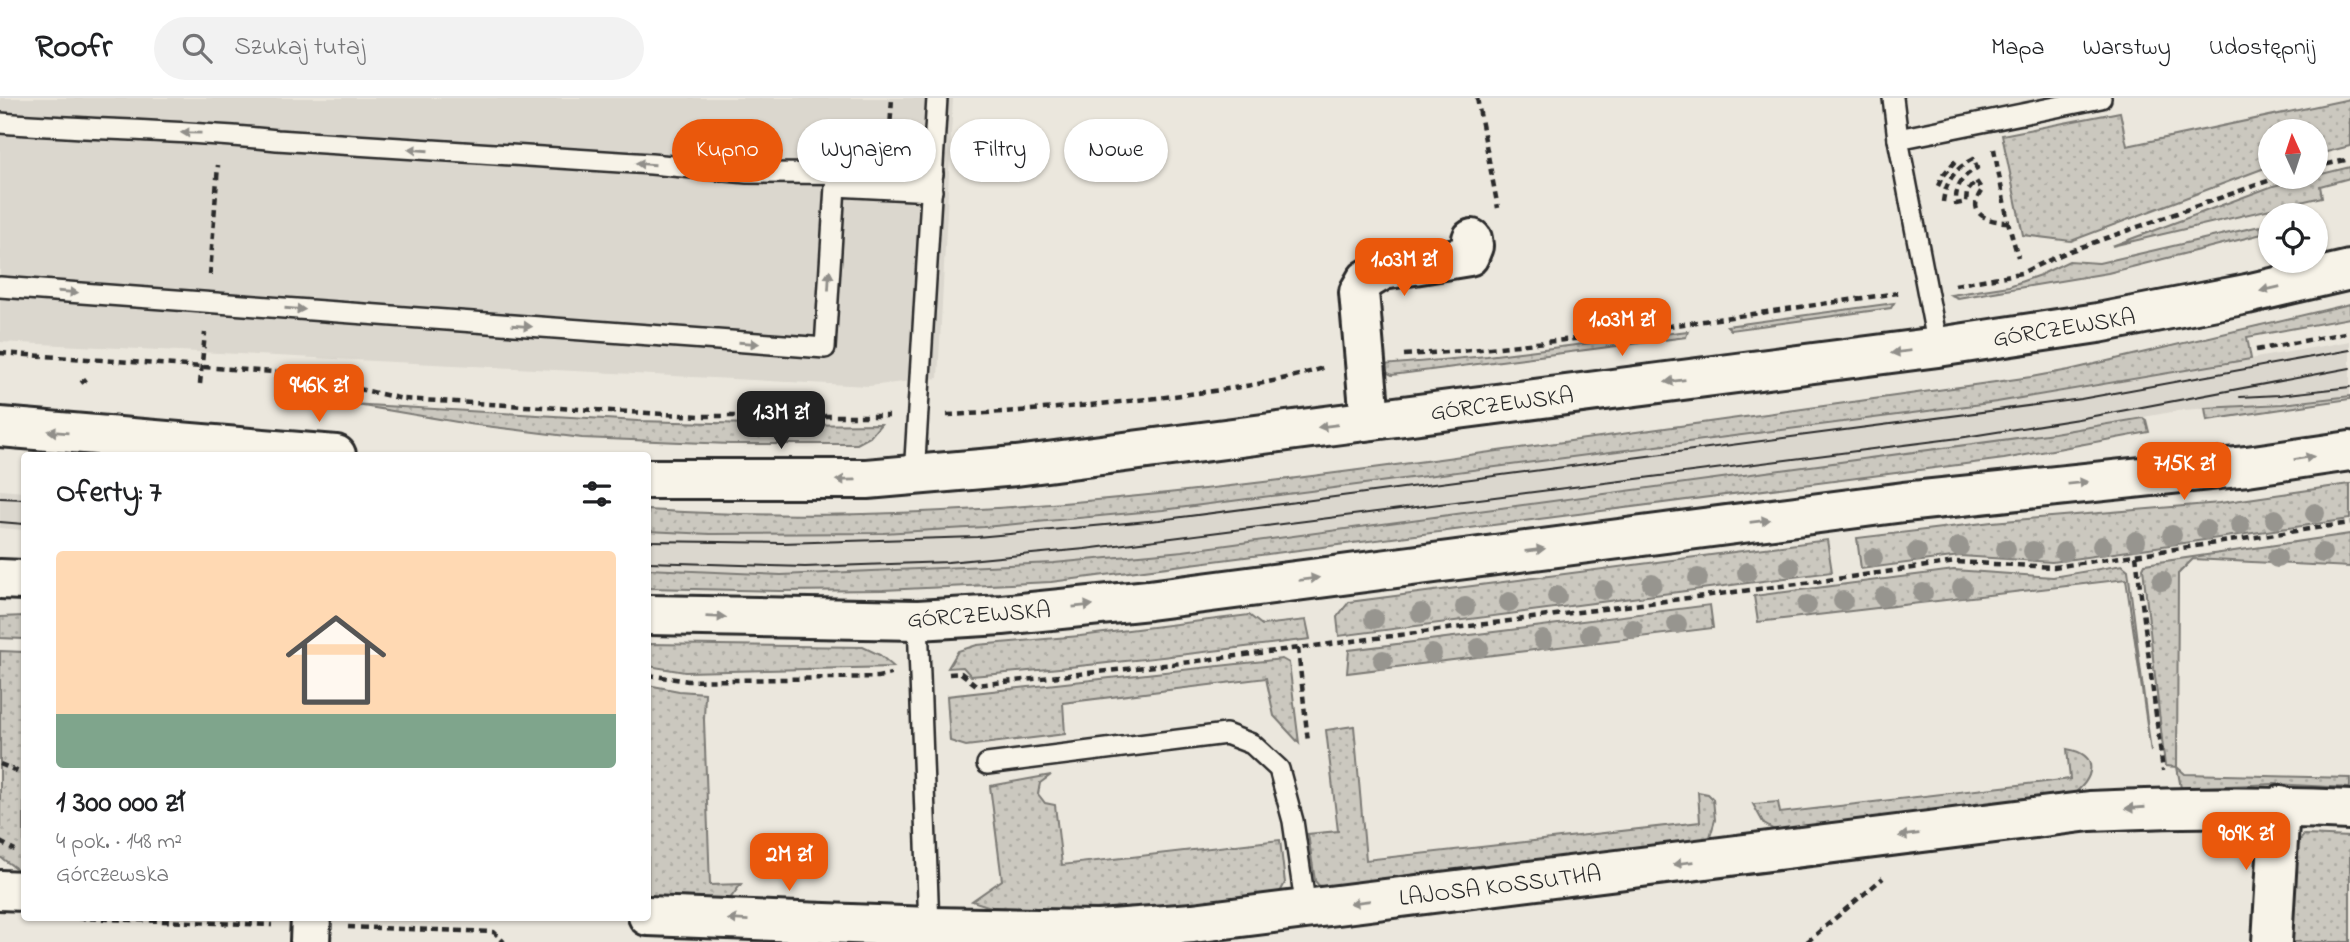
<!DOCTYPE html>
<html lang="pl">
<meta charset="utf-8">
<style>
:root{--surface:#fff;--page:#f2f2f2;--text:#202124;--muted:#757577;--line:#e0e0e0;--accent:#ea580c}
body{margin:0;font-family:"Indie Flower",sans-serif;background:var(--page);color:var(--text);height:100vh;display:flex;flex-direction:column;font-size:26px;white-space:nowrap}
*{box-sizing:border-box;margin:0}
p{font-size:23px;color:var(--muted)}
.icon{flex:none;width:38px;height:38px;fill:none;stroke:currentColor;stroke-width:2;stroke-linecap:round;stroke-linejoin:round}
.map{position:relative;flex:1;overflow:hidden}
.side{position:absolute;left:21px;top:354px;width:630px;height:469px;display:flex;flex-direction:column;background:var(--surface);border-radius:7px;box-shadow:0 2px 5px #0004}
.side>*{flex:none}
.hud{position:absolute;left:672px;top:21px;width:665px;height:63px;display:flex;gap:14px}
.needle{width:46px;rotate:357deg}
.controls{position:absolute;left:2258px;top:21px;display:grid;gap:14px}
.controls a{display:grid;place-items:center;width:70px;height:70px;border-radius:50%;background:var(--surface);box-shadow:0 2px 5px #0004;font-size:35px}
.price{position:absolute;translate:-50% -60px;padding:0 16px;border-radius:14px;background:var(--accent);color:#fff;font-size:23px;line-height:46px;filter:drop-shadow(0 2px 4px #0008)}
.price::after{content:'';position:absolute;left:50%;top:42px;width:21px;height:16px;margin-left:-10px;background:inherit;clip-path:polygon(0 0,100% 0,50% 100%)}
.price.current{background:#222;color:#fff}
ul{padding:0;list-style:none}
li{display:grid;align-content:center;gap:14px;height:371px;padding:0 35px}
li+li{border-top:2px solid var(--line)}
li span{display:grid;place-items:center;height:217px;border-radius:7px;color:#555}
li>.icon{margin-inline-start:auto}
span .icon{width:126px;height:126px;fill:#fffc;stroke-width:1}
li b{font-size:30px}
h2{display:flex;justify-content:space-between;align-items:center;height:84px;padding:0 35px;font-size:30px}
.tag{padding:0 24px;border-radius:32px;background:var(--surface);box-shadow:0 2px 5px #0004;font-size:24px;line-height:63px}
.tag.current{background:var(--accent);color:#fff}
header{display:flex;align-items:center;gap:42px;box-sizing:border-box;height:98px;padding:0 35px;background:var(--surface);border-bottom:2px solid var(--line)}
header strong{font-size:33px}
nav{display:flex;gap:38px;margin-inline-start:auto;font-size:24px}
.search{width:490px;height:63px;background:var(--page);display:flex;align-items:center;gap:18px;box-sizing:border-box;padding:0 24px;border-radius:38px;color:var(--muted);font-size:26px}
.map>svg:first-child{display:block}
</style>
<header>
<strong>Roofr</strong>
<div class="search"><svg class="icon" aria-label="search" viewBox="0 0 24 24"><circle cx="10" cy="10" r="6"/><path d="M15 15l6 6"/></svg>Szukaj tutaj</div>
<nav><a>Mapa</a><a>Warstwy</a><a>Udostępnij</a></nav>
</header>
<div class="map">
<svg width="2350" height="844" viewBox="0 0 2350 844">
<defs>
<pattern id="green-dots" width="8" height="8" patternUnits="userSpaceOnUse" patternTransform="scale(1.75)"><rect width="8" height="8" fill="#cbc8bf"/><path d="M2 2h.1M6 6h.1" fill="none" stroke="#aeaca4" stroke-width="1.8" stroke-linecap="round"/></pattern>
</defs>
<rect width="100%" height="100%" fill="#ebe7dd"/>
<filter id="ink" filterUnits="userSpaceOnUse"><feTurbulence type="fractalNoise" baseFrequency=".0143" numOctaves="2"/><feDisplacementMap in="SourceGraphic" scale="14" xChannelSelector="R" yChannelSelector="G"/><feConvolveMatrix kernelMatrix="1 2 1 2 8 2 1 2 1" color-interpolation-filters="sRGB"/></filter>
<g filter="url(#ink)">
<g fill="#dbd7ce">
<path d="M0,0H953L938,280L869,288L0,244Z"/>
<path d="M2350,243V298L2334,300L2183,312L2054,335L1183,453L1041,466L781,477L648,471V433L710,436L876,433L1077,422L1997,304L2093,289Z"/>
<path d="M0,392L24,394V432L0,430Z"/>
</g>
<g fill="url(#green-dots)" stroke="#7b7a75" stroke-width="2">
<path d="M2350,1V48L2315,57V33H2270V68L2071,143L2023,137L2002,37L2120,14L2127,48Z"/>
<path d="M2350,69V80L2320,88L2322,99L2112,148L2273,88Z"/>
<path d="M2260,128L2262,136L2108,175L1958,200L1951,197L2009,188L2040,177L2069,163L2099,165Z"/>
<path d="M1894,205L1891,210L1731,232L1727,228Z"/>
<path d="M2350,206V220L2247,239L2251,261L1997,304L1163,412L984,429L883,435L710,436L648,433V412C925,430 1202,394 1476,356C1661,330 1846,306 2031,279L2069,272Z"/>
<path d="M1688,233L1686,239L1392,277L1386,274L1382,267L1487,258Z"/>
<path d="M2350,298V301L2207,322L2205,310L2282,306Z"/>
<path d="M351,306L638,323L792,327L881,326L870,339L857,346H730L582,340L469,326Z"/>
<path d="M2143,320L2146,322L2149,334L2004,361L1051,484L883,492L780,493L648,490V471L781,477L1054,465L1183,453L2054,335Z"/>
<path d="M2350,386V421L2052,464L1960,458L1861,471L1857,440L1992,424L2220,405Z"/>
<path d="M2350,436V469L2193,461L2178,476L2177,669L2185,676L2350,680V690L2275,686L2181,690L2177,669L2165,668L2143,470L2145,466Z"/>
<path d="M1827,442L1832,474L1339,538L1337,519L1349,504Z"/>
<path d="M2122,467L2128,472L2151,654L2126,481L1758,524L1754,498L1954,472L2053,479Z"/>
<path d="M1710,507L1713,530L1347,575L1349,552Z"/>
<path d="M1249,517L1262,527L1306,522L1310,541C1197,555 1085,569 971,578L963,569L948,570L958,553L977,547L1080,538Z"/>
<path d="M24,518V541L0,540V519Z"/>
<path d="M648,546L863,549L880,557L894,569L685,574L648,568Z"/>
<path d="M0,553L24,554V776L0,759Z"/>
<path d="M1282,561L1289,565L1299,645L1274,618L1266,580L1063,605L1065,636L966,648L950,643L947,598Z"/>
<path d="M648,587L679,593L705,595L704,622L710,787L741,786L729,802L648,801Z"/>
<path d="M1354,628L1366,762L1700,724L1698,694L1708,696L1713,701L1715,722L1710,739L1700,745L1321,790L1315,783L1308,736L1338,733L1326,632Z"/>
<path d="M2067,651C2101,657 2094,681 2071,698L1778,734L1764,726L1753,706L1778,704L1780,715L2070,681Z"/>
<path d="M1051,677L1040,685L1038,696L1045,705L1055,707L1062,767L1280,742L1285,785L1279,796L1127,814L991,809L972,803L1002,782L990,688Z"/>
<path d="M2304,737L2350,739V844H2286L2295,748Z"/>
</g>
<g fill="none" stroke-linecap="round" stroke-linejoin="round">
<g stroke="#2b2b2b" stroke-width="24">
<g id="lane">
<path d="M1893,0L1898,41L1938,249"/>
<path d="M0,25C92,32 185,32 277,42L651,66L747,75L933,76"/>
<path d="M1898,41L2101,0"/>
<path d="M0,189L825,250L835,88L932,93"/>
<path d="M914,378L937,0"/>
<path d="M918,522L929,829"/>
<path d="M987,666L1226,636L1252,646L1279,671L1293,723L1306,811"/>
</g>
</g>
<g stroke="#2b2b2b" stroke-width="44">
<g id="street">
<path d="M1370,322L1359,194L1366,182L1383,172L1469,158L1473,148L1472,141"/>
<path d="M0,792L24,793"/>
<path d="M648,818L929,829L1098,832L1193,825L2090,713C2177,709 2263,708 2350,712"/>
<path d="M310,844L311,819"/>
<path d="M2272,844L2280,708"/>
</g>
</g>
<g stroke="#2b2b2b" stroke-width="44">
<g id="secondary">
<path d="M0,329L336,357"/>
<path d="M648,381H867L1016,368L1938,249L2098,225L2247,196L2350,172"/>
<path d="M0,481L24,482"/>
<path d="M648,517L918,522L1002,517L1149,502L1904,404L2247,368L2350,353"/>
</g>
</g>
<g stroke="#2b2b2b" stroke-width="4.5" stroke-dasharray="7 5" stroke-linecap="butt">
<path d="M1477,0L1498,110"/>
<path d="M889,46L892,0"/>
<path d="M1994,51L2008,124L2018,159"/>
<path d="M2315,69L2350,61"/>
<path d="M1938,88L1943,77L1957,61"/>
<path d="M1943,104C1945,85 1955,70 1973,61L1977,70C1962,78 1955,88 1956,106L1966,104L1967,94L1976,83L1982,92C1965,116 1988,124 2008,124"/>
<path d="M210,177L218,67"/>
<path d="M1955,187L2021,175L2067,154L2279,79"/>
<path d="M2256,252L2350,234"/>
<path d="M0,255L289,275L403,301L699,318H889"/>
<path d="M1404,257L1461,253L1593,239L1898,195"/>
<path d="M81,285L90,278"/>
<path d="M200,286L205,235"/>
<path d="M947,317C1017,314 1087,308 1157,300C1214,293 1271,287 1326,269"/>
<path d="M2136,457L2163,673"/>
<path d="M1298,550L1308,644"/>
<path d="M949,576L961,575L976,587L1182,565L1836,481L1955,464L2054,469L2350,425"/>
<path d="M648,577L688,583L878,579L891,576"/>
<path d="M0,666L24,676"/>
<path d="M0,744L15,752"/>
<path d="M54,819L272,827"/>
<path d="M348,829L494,834L504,844"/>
<path d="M1807,844L1883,780"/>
</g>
<use href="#lane" stroke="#f7f3e8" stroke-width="19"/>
<use href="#street" stroke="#f7f3e8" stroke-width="38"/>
<use href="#secondary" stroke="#f7f3e8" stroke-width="38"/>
<g stroke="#2b2b2b" stroke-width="2">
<path d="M2240,299L2279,297L2350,289"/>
<path d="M0,400L24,401"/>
<path d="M0,424L24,426"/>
<path d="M648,443L782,445L977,439L1159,422L2081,301L2350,252"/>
<path d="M648,464L805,469L948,464L1085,451L1959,340L2078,321L2350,270"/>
</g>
</g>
<g fill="#97958f">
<circle cx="2315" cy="415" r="10"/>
<circle cx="2275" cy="421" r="10"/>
<circle cx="2240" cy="427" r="10"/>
<circle cx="2206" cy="432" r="10"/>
<circle cx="2172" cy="437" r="10"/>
<circle cx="2136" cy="443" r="10"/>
<circle cx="2102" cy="448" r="10"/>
<circle cx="1959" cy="449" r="10"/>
<circle cx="2006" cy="451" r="10"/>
<circle cx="2033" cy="453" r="10"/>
<circle cx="1917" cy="454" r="10"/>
<circle cx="2064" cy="454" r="10"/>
<circle cx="2322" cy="455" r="10"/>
<circle cx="1873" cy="460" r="10"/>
<circle cx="2277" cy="460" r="10"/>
<circle cx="1790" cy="469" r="10"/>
<circle cx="1747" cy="474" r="10"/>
<circle cx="1698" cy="480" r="10"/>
<circle cx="2162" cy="483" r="10"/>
<circle cx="1652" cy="486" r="10"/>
<circle cx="1962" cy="490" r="10"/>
<circle cx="1603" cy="492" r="10"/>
<circle cx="1923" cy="495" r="10"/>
<circle cx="1557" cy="498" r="10"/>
<circle cx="1884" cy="499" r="10"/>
<circle cx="1843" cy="503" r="10"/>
<circle cx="1509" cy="504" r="10"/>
<circle cx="1807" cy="507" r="10"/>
<circle cx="1465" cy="509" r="10"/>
<circle cx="1421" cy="515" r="10"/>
<circle cx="1374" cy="521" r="10"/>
<circle cx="1677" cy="526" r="10"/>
<circle cx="1633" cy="531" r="10"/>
<circle cx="1590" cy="536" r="10"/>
<circle cx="1543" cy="542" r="10"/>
<circle cx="1479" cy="550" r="10"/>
<circle cx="1432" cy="556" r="10"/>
<circle cx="1383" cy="562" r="10"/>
</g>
<defs><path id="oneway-solid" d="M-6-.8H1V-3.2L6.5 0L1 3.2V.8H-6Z" transform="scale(1.75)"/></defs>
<g fill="#918f8a">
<use href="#oneway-solid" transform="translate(191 35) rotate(-179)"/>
<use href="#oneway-solid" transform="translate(418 52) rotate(-176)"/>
<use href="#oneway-solid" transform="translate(645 66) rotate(-176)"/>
<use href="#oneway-solid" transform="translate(829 182) rotate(-87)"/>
<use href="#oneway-solid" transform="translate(2270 191) rotate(167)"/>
<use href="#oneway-solid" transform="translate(68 194) rotate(4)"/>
<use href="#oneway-solid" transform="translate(295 211) rotate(4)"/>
<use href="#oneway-solid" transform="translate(522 228) rotate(4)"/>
<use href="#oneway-solid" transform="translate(749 245) rotate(4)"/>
<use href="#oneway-solid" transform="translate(1901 254) rotate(173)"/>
<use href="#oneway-solid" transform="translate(1675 283) rotate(173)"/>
<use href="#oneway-solid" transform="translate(1328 328) rotate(173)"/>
<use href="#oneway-solid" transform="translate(58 334) rotate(-175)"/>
<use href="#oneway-solid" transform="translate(2304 360) rotate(-9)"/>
<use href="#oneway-solid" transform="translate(846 382) rotate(179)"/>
<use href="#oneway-solid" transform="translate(2078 385) rotate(-6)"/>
<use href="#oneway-solid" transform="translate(1760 423) rotate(-7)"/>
<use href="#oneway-solid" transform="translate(1535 452) rotate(-7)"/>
<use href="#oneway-solid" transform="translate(1309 481) rotate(-7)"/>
<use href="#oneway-solid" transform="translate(1083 508) rotate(-6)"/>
<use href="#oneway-solid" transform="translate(716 519) rotate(2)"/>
<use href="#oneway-solid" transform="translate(2135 710) rotate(176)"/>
<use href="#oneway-solid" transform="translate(1909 737) rotate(173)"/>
<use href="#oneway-solid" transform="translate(1683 765) rotate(173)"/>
<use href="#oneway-solid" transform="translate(1360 804) rotate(173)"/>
<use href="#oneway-solid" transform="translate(738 822) rotate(-177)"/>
</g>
</g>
<g text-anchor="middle" stroke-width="5" stroke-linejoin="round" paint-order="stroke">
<g font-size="24" fill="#2b2b2b" stroke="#f7f3e8">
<text transform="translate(2064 229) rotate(-9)" y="8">GÓRCZEWSKA</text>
<text transform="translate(1502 305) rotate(-7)" y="8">GÓRCZEWSKA</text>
<text transform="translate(979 516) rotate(-4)" y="8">GÓRCZEWSKA</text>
<text transform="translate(1500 787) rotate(-7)" y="8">LAJOSA KOSSUTHA</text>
</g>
</g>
</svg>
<div class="controls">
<a><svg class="needle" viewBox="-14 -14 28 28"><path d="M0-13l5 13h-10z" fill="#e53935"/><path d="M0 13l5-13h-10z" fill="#757577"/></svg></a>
<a><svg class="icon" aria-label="locate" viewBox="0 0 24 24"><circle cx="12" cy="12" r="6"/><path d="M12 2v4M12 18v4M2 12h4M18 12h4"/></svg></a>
</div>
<b class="price" style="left:1404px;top:200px">1.03M zł</b>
<b class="price" style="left:1622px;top:260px">1.03M zł</b>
<b class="price" style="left:319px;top:326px">946K zł</b>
<b class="price current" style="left:781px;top:353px">1.3M zł</b>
<b class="price" style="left:2184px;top:404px">715K zł</b>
<b class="price" style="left:2246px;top:774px">909K zł</b>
<b class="price" style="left:789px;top:795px">2M zł</b>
<div class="hud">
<a class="tag current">Kupno</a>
<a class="tag">Wynajem</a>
<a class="tag">Filtry</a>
<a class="tag">Nowe</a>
</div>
<section class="side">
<h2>Oferty: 7<svg class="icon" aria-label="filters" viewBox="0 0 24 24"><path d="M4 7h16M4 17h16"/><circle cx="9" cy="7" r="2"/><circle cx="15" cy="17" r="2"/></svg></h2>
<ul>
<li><span style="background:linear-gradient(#ffd9b3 75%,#7fa58c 0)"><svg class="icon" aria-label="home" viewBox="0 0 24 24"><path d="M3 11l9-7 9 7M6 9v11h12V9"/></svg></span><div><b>1 300 000 zł</b><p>4 pok. · 148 m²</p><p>Górczewska</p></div></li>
</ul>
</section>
</div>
